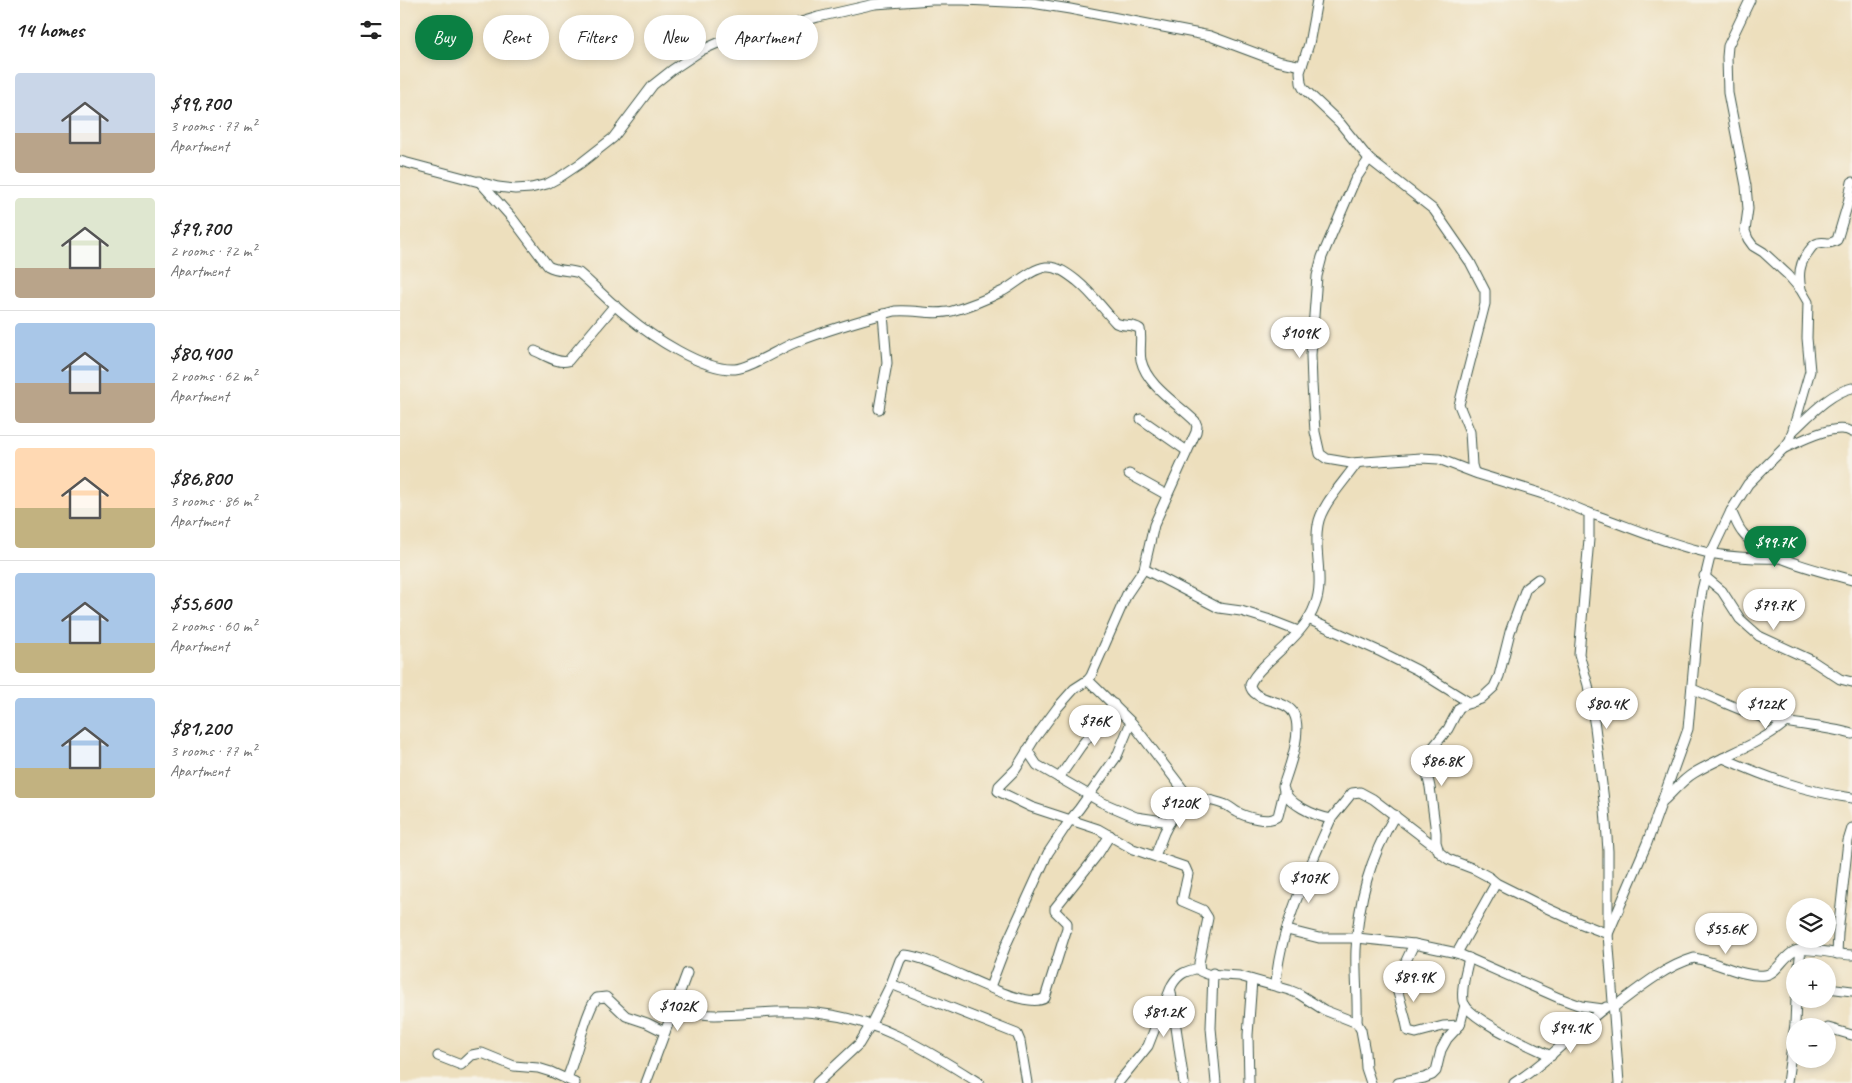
<!DOCTYPE html>
<meta charset="utf-8">
<style>
:root{--surface:#fff;--page:#f6f6f6;--text:#222;--muted:#767676;--line:#e0e0e0;--accent:#0b8043}
body{margin:0;font-family:Caveat,sans-serif;background:var(--page);color:var(--text);height:100vh;display:flex;flex-direction:column;font-size:19px;white-space:nowrap}
*{box-sizing:border-box;margin:0}
p{font-size:16px;color:var(--muted)}
.icon{flex:none;width:28px;height:28px;fill:none;stroke:currentColor;stroke-width:2;stroke-linecap:round;stroke-linejoin:round}
.map{position:relative;flex:1;overflow:hidden}
.side{display:flex;flex-direction:column;background:var(--surface);width:400px}
.side>*{flex:none}
.banner{position:absolute;left:15px;top:15px;width:475px;height:45px;display:flex;gap:10px}
.tools{position:absolute;left:1386px;top:898px;display:grid;gap:10px}
.tools a{display:grid;place-items:center;width:50px;height:50px;border-radius:50%;background:var(--surface);box-shadow:0 2px 8px #0003;font-size:25px}
.price{position:absolute;translate:-50% -42px;padding:0 11px;border-radius:18px;background:#fff;color:#222;font-size:16px;line-height:32px;filter:drop-shadow(0 1px 2px #0008)}
.price::after{content:'';position:absolute;left:50%;top:30px;width:15px;height:11px;margin-left:-8px;background:inherit;clip-path:polygon(0 0,100% 0,50% 100%)}
.price.active{background:var(--accent);color:#fff}
ul{padding:0;list-style:none}
li{display:flex;align-items:center;gap:15px;height:125px;padding:0 15px}
li+li{border-top:1px solid var(--line)}
li span{display:grid;place-items:center;flex:none;width:140px;height:100px;border-radius:5px;color:#555}
li>.icon{margin-inline-start:auto}
span .icon{width:60px;height:60px;fill:#fffc;stroke-width:1}
li b{font-size:21px}
h2{display:flex;justify-content:space-between;align-items:center;height:60px;padding:0 15px;font-size:21px}
.chip{padding:0 18px;border-radius:22px;background:var(--surface);box-shadow:0 2px 8px #0003;font-size:18px;line-height:45px}
.chip.active{background:var(--accent);color:#fff}
main{display:flex;flex:1;min-height:0}
.map>svg:first-child{display:block}
</style>
<main>
<section class="side">
<h2>14 homes<svg class="icon" aria-label="filters" viewBox="0 0 24 24"><path d="M4 7h16M4 17h16"/><circle cx="9" cy="7" r="2"/><circle cx="15" cy="17" r="2"/></svg></h2>
<ul>
<li><span style="background:linear-gradient(#c9d6e8 60%,#b9a48a 0)"><svg class="icon" aria-label="home" viewBox="0 0 24 24"><path d="M3 11l9-7 9 7M6 9v11h12V9"/></svg></span><div><b>$99,700</b><p>3 rooms · 77 m²</p><p>Apartment</p></div></li>
<li><span style="background:linear-gradient(#dfe7d0 70%,#b9a48a 0)"><svg class="icon" aria-label="home" viewBox="0 0 24 24"><path d="M3 11l9-7 9 7M6 9v11h12V9"/></svg></span><div><b>$79,700</b><p>2 rooms · 72 m²</p><p>Apartment</p></div></li>
<li><span style="background:linear-gradient(#a9c7e8 60%,#b9a48a 0)"><svg class="icon" aria-label="home" viewBox="0 0 24 24"><path d="M3 11l9-7 9 7M6 9v11h12V9"/></svg></span><div><b>$80,400</b><p>2 rooms · 62 m²</p><p>Apartment</p></div></li>
<li><span style="background:linear-gradient(#ffd9b3 60%,#c2b280 0)"><svg class="icon" aria-label="home" viewBox="0 0 24 24"><path d="M3 11l9-7 9 7M6 9v11h12V9"/></svg></span><div><b>$86,800</b><p>3 rooms · 86 m²</p><p>Apartment</p></div></li>
<li><span style="background:linear-gradient(#a9c7e8 70%,#c2b280 0)"><svg class="icon" aria-label="home" viewBox="0 0 24 24"><path d="M3 11l9-7 9 7M6 9v11h12V9"/></svg></span><div><b>$55,600</b><p>2 rooms · 60 m²</p><p>Apartment</p></div></li>
<li><span style="background:linear-gradient(#a9c7e8 70%,#c2b280 0)"><svg class="icon" aria-label="home" viewBox="0 0 24 24"><path d="M3 11l9-7 9 7M6 9v11h12V9"/></svg></span><div><b>$81,200</b><p>3 rooms · 77 m²</p><p>Apartment</p></div></li>
</ul>
</section>
<div class="map">
<svg width="1452" height="1083" viewBox="0 0 1452 1083">
<rect width="100%" height="100%" fill="#f7f3e8"/>
<filter id="ink" filterUnits="userSpaceOnUse"><feTurbulence type="fractalNoise" baseFrequency=".02" numOctaves="2"/><feDisplacementMap in="SourceGraphic" scale="10" xChannelSelector="R" yChannelSelector="G"/><feConvolveMatrix kernelMatrix="1 2 1 2 8 2 1 2 1" color-interpolation-filters="sRGB"/></filter>
<filter id="wash" filterUnits="userSpaceOnUse"><feTurbulence type="fractalNoise" baseFrequency=".0096" numOctaves="4" result="noise"/><feDisplacementMap in="SourceGraphic" scale="20" xChannelSelector="R" yChannelSelector="G"/><feGaussianBlur stdDeviation="1.12" result="paint"/><feColorMatrix in="noise" values="0 0 0 0 0 0 0 0 0 0 0 0 0 0 0 0 0 1.4 0 .05"/><feComposite in="paint" operator="in"/></filter>
<g filter="url(#wash)">
<rect width="100%" height="100%" fill="#eddfbd"/>
</g>
<g filter="url(#ink)">
<g fill="none" stroke-linecap="round" stroke-linejoin="round">
<g stroke="#3e5549" stroke-width="11">
<g id="minor">
<path d="M917,0L909,44L900,72L901,83L903,88L940,123L969,159L1034,210L1070,262L1085,291V304L1059,405L1070,432L1072,465L1074,472"/>
<path d="M969,159L955,180L922,257L917,276L911,355L912,384L915,432L920,454L927,459L951,463L1021,458L1039,459L1078,474L1143,494L1189,513V539L1179,654L1188,685L1195,727L1205,809L1208,851V934L1219,1083"/>
<path d="M0,161L98,187L115,189L131,188L147,184L160,177L181,163L213,138L253,85L272,70L302,50L318,43L354,36L418,17L475,4L532,0H564L632,3L670,9L810,36L877,61L902,66"/>
<path d="M79,181L112,218L148,266C158,272 169,269 179,273C196,287 210,303 227,316C251,336 303,371 335,369C352,367 377,350 394,343C427,330 461,320 495,311C515,309 533,316 552,311C570,306 587,299 603,291C616,284 631,269 646,267C658,266 668,274 677,281C692,293 703,309 716,323C724,327 732,323 740,329C742,339 739,350 741,360C747,386 777,403 795,421L797,426L796,432L754,525L744,569L727,594L691,676L688,680L674,689L658,707L635,738L616,769L599,786L598,791L631,807L698,829L733,849L785,867L788,874L782,901L803,910L808,918L799,963L800,971L807,974L839,976L889,990L899,994L924,1010L957,1023L961,1030L965,1052L966,1068L971,1083"/>
<path d="M1401,289C1398,275 1399,263 1409,251C1411,248 1414,244 1418,243C1427,241 1427,246 1437,240L1448,203L1452,182"/>
<path d="M135,351C145,355 158,364 168,361L215,305"/>
<path d="M479,409L487,363L483,314"/>
<path d="M741,419L787,451"/>
<path d="M1394,430C1410,415 1430,393 1452,388"/>
<path d="M1385,448C1400,441 1436,422 1452,432"/>
<path d="M957,463C945,481 921,505 918,525C913,551 925,580 915,605C907,629 883,647 866,664C860,670 853,676 850,685C853,703 886,698 894,714C903,732 889,768 883,786C885,804 916,816 931,819L952,793L960,792L973,799L1037,848"/>
<path d="M729,474L767,495"/>
<path d="M1331,511C1335,518 1337,526 1342,532C1360,558 1422,571 1452,580"/>
<path d="M1189,513C1225,525 1260,541 1297,550C1321,557 1357,559 1381,558"/>
<path d="M744,569L819,608L841,611L867,619L898,631"/>
<path d="M1304,576L1322,591L1340,619L1359,636L1411,660L1440,679L1452,682"/>
<path d="M1138,579L1126,588L1110,632L1099,676L1094,687L1081,699L1064,705L1059,708L1048,729L1025,757V766L1030,787L1036,833V842L1039,852L1048,859L1074,869L1089,877L1096,883L1140,905L1177,922L1208,934L1247,843L1288,729L1298,617L1302,590L1311,553L1331,511L1348,484L1384,448L1390,440L1410,371L1407,338L1408,302L1401,290L1388,275L1363,252L1353,246L1348,239L1345,231L1348,209L1346,186L1328,93L1327,57L1328,46L1350,0"/>
<path d="M908,619L981,652L1017,670L1070,703"/>
<path d="M688,680L733,724L785,792C799,800 810,799 823,804C828,805 832,809 837,812C846,817 869,824 878,816L884,792"/>
<path d="M1292,689C1317,699 1342,712 1368,719C1396,725 1424,726 1452,734"/>
<path d="M627,750L637,765L701,802L736,817L770,822"/>
<path d="M1323,758C1368,778 1403,791 1452,798"/>
<path d="M659,778L681,746L714,704"/>
<path d="M1263,801C1273,792 1282,780 1294,773C1324,755 1359,745 1386,722"/>
<path d="M755,856L764,833L785,792"/>
<path d="M887,930L919,938H957L1014,944L1057,953L1159,998L1181,1006L1203,1009"/>
<path d="M1014,944L996,982L997,989L1005,1017L1008,1031L1016,1033L1043,1026L1060,1025"/>
<path d="M1057,953L1096,883"/>
<path d="M1437,954L1438,933L1448,841L1452,828"/>
<path d="M1069,958C1066,971 1061,987 1063,1001C1067,1019 1133,1047 1151,1056"/>
<path d="M1399,966L1401,949"/>
<path d="M813,973L811,1028L816,1083"/>
<path d="M491,984L617,1034L620,1041L627,1083"/>
<path d="M876,986C878,932 909,869 931,819"/>
<path d="M590,987L606,945L648,853L670,820L679,809L717,756L731,722"/>
<path d="M1428,988L1452,991"/>
<path d="M771,992L784,1083"/>
<path d="M1214,1007C1238,989 1264,967 1294,958C1315,961 1344,978 1365,975C1378,973 1383,956 1395,951C1406,946 1437,955 1452,955"/>
<path d="M274,1010C287,1012 301,1015 315,1015C349,1015 383,1009 417,1013C481,1020 527,1050 579,1083"/>
<path d="M957,1023C958,998 955,974 956,950C958,900 970,858 995,815"/>
<path d="M1428,1028L1452,1035"/>
<path d="M38,1056L61,1065L72,1055L82,1053L114,1066L138,1068L151,1072L175,1083"/>
<path d="M167,1078C176,1059 186,1009 197,998L206,997L226,1016L247,1023L265,1032"/>
<path d="M246,1083L287,973"/>
<path d="M417,1083L459,1044L471,1024L491,984L500,960L504,955C536,956 621,1013 645,998L667,928V923L655,911V908L698,854L710,835"/>
<path d="M718,1083L748,1046L772,985C779,973 786,971 799,968"/>
<path d="M849,1083L848,1035L852,980"/>
<path d="M998,1083L1024,1078L1032,1075L1036,1071L1041,1050L1047,1039L1060,1025L1065,1005"/>
<path d="M1114,1083C1148,1062 1174,1031 1206,1007"/>
<path d="M1387,1083L1395,1024L1396,999"/>
</g>
</g>
<use href="#minor" stroke="#fff" stroke-width="9"/>
</g>
</g>
</svg>
<div class="tools">
<a><svg class="icon" aria-label="layers" viewBox="0 0 24 24"><path d="M12 4l9 5-9 5-9-5zM3 14l9 5 9-5"/></svg></a>
<a>+</a>
<a>−</a>
</div>
<b class="price" style="left:900px;top:359px">$109K</b>
<b class="price active" style="left:1375px;top:568px">$99.7K</b>
<b class="price" style="left:1374px;top:631px">$79.7K</b>
<b class="price" style="left:1207px;top:730px">$80.4K</b>
<b class="price" style="left:1366px;top:730px">$122K</b>
<b class="price" style="left:695px;top:747px">$76K</b>
<b class="price" style="left:1042px;top:787px">$86.8K</b>
<b class="price" style="left:780px;top:829px">$120K</b>
<b class="price" style="left:909px;top:904px">$107K</b>
<b class="price" style="left:1326px;top:955px">$55.6K</b>
<b class="price" style="left:1014px;top:1003px">$89.9K</b>
<b class="price" style="left:278px;top:1032px">$102K</b>
<b class="price" style="left:764px;top:1038px">$81.2K</b>
<b class="price" style="left:1171px;top:1054px">$94.1K</b>
<div class="banner">
<a class="chip active">Buy</a>
<a class="chip">Rent</a>
<a class="chip">Filters</a>
<a class="chip">New</a>
<a class="chip">Apartment</a>
</div>
</div>
</main>
